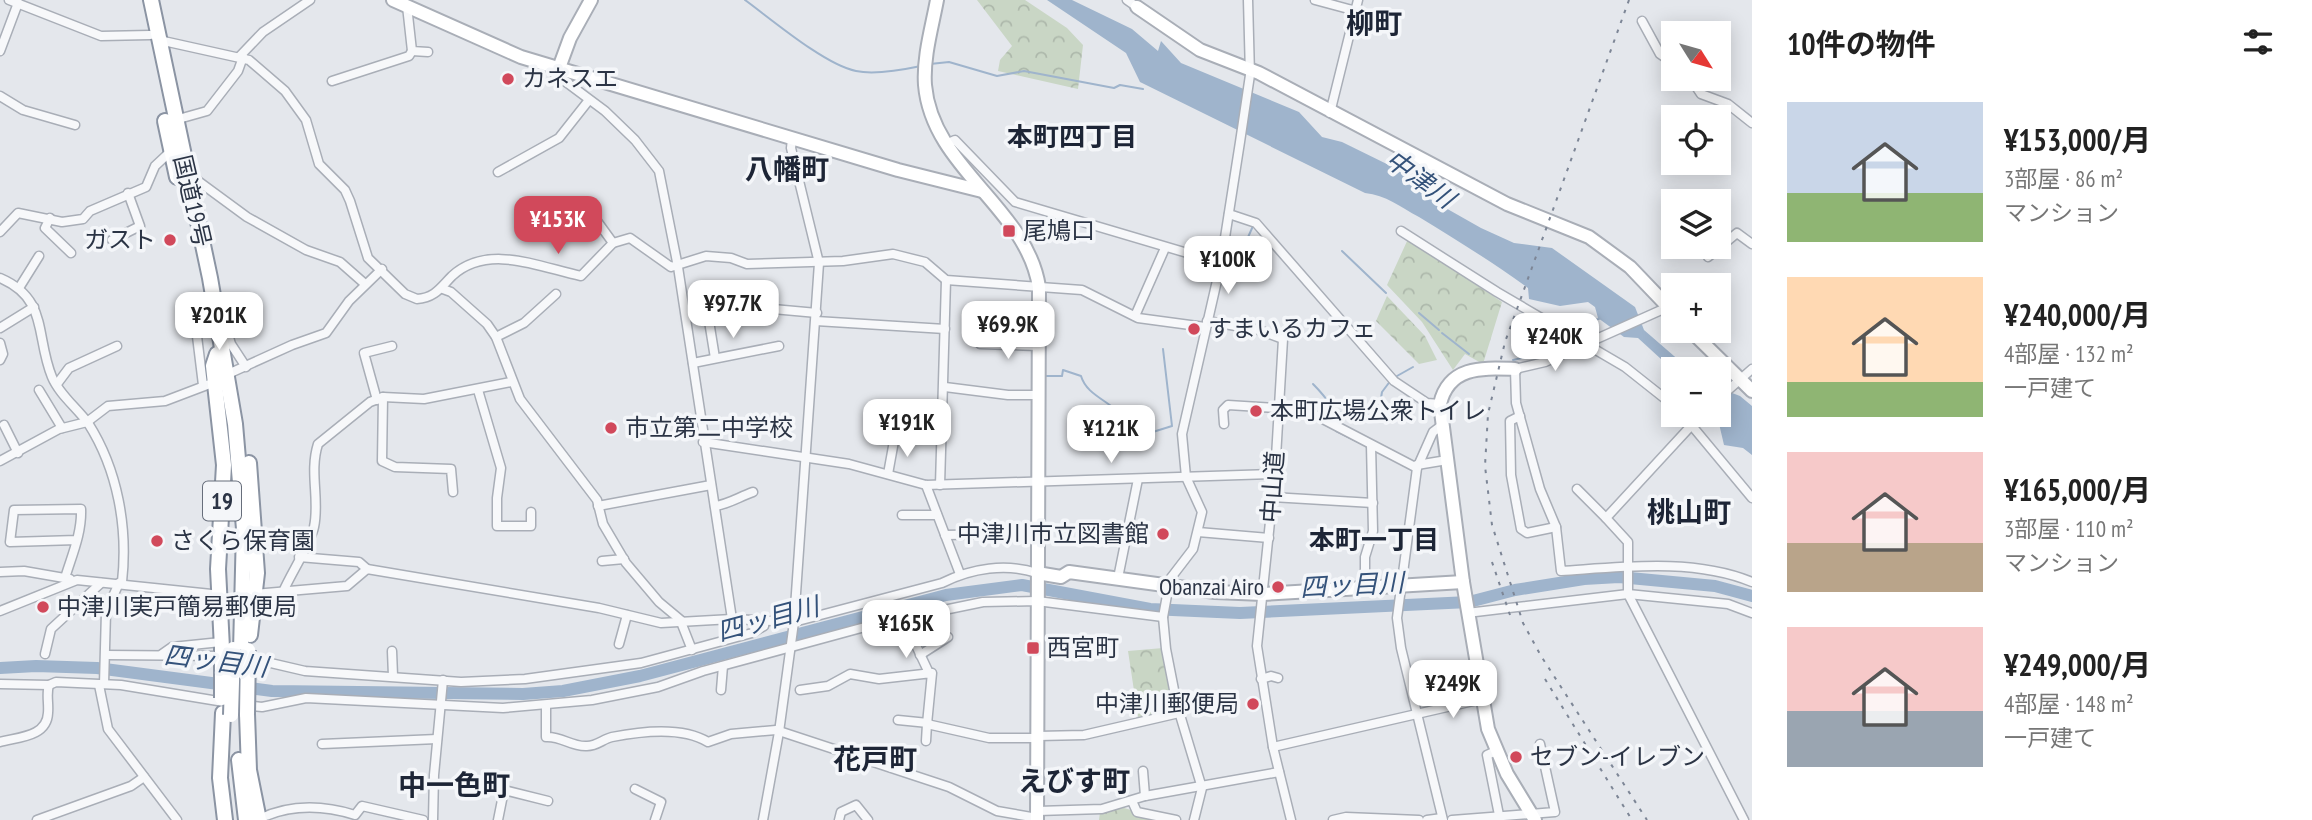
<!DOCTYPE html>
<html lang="ja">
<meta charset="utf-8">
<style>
:root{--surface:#fff;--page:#f2f2f2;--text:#222;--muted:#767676;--accent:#d1495b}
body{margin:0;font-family:"PT Sans Narrow","Noto Sans JP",sans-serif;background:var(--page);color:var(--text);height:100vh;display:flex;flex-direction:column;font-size:26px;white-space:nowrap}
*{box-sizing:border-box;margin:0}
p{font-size:23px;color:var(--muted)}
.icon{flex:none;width:38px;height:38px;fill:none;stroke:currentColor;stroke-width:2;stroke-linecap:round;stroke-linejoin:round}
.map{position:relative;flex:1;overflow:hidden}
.drawer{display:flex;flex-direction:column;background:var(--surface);width:560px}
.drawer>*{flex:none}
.needle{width:46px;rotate:127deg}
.fabs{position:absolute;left:1661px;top:21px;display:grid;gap:14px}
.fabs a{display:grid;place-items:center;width:70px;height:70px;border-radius:0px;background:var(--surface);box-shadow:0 4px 18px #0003;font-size:35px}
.price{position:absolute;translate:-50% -60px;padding:0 16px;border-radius:14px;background:#fff;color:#222;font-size:23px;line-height:46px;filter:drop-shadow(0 2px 4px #0008)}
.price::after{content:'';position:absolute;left:50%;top:42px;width:21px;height:16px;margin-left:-10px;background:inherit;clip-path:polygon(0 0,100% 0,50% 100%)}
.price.on{background:var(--accent);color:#fff}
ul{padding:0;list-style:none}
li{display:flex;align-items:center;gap:21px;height:175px;padding:0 35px}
li span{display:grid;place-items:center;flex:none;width:196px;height:140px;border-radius:0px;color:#555}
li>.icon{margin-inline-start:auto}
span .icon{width:84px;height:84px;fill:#fffc;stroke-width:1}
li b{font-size:30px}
h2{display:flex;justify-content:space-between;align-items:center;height:84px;padding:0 35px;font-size:30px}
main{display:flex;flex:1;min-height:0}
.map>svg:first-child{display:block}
</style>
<main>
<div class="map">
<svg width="1752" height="820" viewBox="0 0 1752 820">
<defs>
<pattern id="forest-crowns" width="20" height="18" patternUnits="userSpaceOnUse" patternTransform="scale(1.75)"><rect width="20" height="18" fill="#c9d6c5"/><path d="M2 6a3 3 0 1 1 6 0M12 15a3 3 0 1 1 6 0" fill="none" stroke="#adb8ab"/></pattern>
</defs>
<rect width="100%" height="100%" fill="#e4e7ec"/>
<g fill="url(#forest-crowns)">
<path d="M977,0H1025L1067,28L1083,45L1078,89L998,71L1000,60L1012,46Z"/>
<path d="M1408,239L1502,302L1483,364L1465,354L1453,370L1422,322L1387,285Z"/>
<path d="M1387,296L1425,336L1437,360L1419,364L1376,321Z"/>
<path d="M1163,648L1172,711L1138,717L1128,651Z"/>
<path d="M1124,808L1167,820H1099L1100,812Z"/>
</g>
<g fill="#9fb4cc">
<path d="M1047,0H1072L1132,29L1158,51L1161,41L1181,63L1299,112L1322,137L1342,142L1399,170L1428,198L1481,228L1514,243L1552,248L1635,307L1644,330L1689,369L1673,370L1638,338L1624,337L1598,318L1595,307L1588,302L1560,306L1529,299L1528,288C1492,262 1457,240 1419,217C1400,207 1386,195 1365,193L1140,82L1126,53Z"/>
<path d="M1719,388L1740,396L1752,406V455L1743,448L1724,445L1717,415Z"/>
</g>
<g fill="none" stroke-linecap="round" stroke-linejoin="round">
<g stroke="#9fb4cc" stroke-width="2">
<path d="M745,0C771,19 825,65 856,71C875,75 902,70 921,66"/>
<path d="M930,64L949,62L997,76L1024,71L1114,88L1120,85L1143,89"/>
<path d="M1342,251L1386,293"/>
<path d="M1233,271L1253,226"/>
<path d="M1419,313L1439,330"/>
<path d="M1578,332L1588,321L1599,319"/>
<path d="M1442,333L1469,354"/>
<path d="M1513,360L1535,355"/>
<path d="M1045,376H1062L1063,370L1081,376C1089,403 1129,402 1133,441H1138L1140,436L1172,426L1163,349"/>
<path d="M1397,376L1413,367"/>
<path d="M1313,384C1320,391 1326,398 1331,406C1339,417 1369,417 1379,408"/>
<path d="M1377,421L1382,392L1391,380"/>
<path d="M1336,431L1368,447"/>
<path d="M1102,446L1127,449L1133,442"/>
</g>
<path stroke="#9fb4cc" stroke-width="12" d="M0,668L36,666L97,668L272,691L523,694L563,691L640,676L946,595L1022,585L1150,609L1240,613L1469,602L1515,590L1584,579L1619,577L1715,586L1752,596"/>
<g stroke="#a9aeb7" stroke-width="11">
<g id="street">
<path d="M9,0L101,36L150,35"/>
<path d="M1127,0L1137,7"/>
<path d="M1315,0L1356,11"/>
<path d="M407,6L412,51L428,52"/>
<path d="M1642,21L1660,54L1673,63"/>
<path d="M159,40L249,60L285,91L306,120L319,164L345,190L350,201L368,258L405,294L417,299C435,298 441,287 452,276C488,243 539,267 581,276L613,243L630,238L671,267L706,256L731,258L747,264L843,261L893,254L925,262L946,280L1082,290L1138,318L1205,327"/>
<path d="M0,51L18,3"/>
<path d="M240,56L263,32L310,0"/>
<path d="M552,66L554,73L605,111L635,140L659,171L678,267L732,619"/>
<path d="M1691,79L1701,94L1728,104L1752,123"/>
<path d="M332,81L409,56L412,51"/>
<path d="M0,96L23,110L75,125"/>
<path d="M1330,113L1358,0"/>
<path d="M175,120L207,111L238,71L243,57"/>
<path d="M948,143L955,140L1015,202L1221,263"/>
<path d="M498,172L559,138L589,100"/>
<path d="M187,181H198L247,217L306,250L340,262L365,284"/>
<path d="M1229,214L1256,223L1394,381L1427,403L1440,404"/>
<path d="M50,218L45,228L71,253"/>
<path d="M565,227L580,213L589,210L613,243"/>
<path d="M1401,231L1497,292L1625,367L1673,405"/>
<path d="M0,232L18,213L62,222L83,219L90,211L146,187L155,166L171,151"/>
<path d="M112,240L140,226L128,193"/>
<path d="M1708,257L1737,233L1752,244"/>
<path d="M0,278C49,299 35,336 52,377C59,394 77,408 88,423C118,470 128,528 122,582"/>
<path d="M19,288L39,256"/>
<path d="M443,289L451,292L487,324L496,337L520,399L597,500L603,524L626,563L659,602L683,622"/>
<path d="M1668,307L1545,362L1515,369L1516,403L1540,489L1556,527L1561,571C1623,567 1694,558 1752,582"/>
<path d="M1135,316L1165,248"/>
<path d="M224,321L231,344L246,367"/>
<path d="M816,321L945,329"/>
<path d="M1207,321L1259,330L1283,339L1275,474L1257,646L1273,747L1291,820"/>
<path d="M199,327L196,328L203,385"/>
<path d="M0,328L34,307"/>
<path d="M496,337L524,323L556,294"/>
<path d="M0,343L3,354L0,360"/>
<path d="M980,344L1038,346"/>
<path d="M715,358L709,321L773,309L817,313"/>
<path d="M693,363L779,346"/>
<path d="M228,374L292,345L326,333L349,301L382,269"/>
<path d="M57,384L69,368L117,346"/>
<path d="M945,387L1008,395H1039"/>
<path d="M39,390L62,428"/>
<path d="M478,390L501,468L497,498V526H531V512"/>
<path d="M383,397L382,461L395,467L451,469L453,492"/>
<path d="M1718,399L1752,369"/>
<path d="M377,400L364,353L392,346"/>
<path d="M1278,411L1307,412L1319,417L1417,468"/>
<path d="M1683,415L1752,498"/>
<path d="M1701,415L1606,518L1628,542V594L1744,820"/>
<path d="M1520,416L1510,421L1511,475L1521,529L1527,533L1556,527"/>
<path d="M1224,424L1223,410L1228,405L1278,408"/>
<path d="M4,425L18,453"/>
<path d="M1441,426L1433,432L1417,468L1397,618L1401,648L1443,820"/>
<path d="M703,442L849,464L926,485L1275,474"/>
<path d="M0,461L59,429L87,422L108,406L165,401L215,382"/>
<path d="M1417,465L1447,460"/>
<path d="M888,474L894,441"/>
<path d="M926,485L960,574"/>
<path d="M940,485L946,280"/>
<path d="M1577,489L1606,518"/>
<path d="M1272,497L1373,503"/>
<path d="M598,506L711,485"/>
<path d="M715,506C729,504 739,497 753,492"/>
<path d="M902,515H937"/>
<path d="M1198,532L1269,538"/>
<path d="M945,535L1004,534"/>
<path d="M299,557L359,562L367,569"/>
<path d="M602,561L624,559"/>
<path d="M0,572L24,571L70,579"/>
<path d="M65,578C72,555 82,533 81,509L14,510L10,542L77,540"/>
<path d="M1118,578L1138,479"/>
<path d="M1365,589V557L1373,531L1371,445"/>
<path d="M283,592C290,575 311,543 314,527C320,500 309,472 318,444L370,402L383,397L424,399L511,382"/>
<path d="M253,594L347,586L367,569L599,608L661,623L732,619L794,622L942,583C972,568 1006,563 1037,573"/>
<path d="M0,611L77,580L221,595"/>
<path d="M1467,613L1628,594L1728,604L1752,613"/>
<path d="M681,622L692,650"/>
<path d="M913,639L929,673"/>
<path d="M619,644L627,615"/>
<path d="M392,651L393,676"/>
<path d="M45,654L51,629L101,583"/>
<path d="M162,654L172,647L221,642"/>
<path d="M106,655L225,656"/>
<path d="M920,655L948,637"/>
<path d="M245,657L305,671L461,682L525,679L641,663L752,633L764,626L765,620"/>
<path d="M1261,679L1271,676L1278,678"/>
<path d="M0,684L49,685L56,682L121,685L224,702"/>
<path d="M104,684L106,612L119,583"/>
<path d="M99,685L108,729L177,820"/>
<path d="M721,690L723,666"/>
<path d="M800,690L828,686L850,674L879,679L932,673L927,724L989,738H1038"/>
<path d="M244,705L262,707L306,698L503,708L592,700L658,687L703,671L876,624L983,602L1037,601L1163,617"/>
<path d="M546,705V737C562,736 571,747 587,746C597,746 603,739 612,737C642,731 682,726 708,742L731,734L776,730L949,787L997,811L1037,818"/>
<path d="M898,720L928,723"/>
<path d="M1038,736L1084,735L1179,713"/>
<path d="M926,741L927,724"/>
<path d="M0,742C18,737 47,737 48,713C49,703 46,694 49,685"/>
<path d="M322,744L437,739"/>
<path d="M1273,747L1482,699"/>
<path d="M1496,751L1487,755L1500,820"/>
<path d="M1143,771L1145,796"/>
<path d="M635,789L661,802L655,820"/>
<path d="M1132,801L1137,812L1176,820"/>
<path d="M1038,811L1102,809L1145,796L1279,772"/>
<path d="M259,819C290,804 323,805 355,815L362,806L423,820"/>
<path d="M37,820L131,786L144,777"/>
<path d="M433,820L434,775L443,680"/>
<path d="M498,820L504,790L548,801"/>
<path d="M763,820L779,732L794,622L819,263L791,148L792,139"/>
<path d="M839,820L841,812L856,805L868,820"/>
<path d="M1194,820L1202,788L1177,705L1166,649L1163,617L1170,579L1193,549L1202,512L1186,477L1182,434L1221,263L1240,142L1250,75L1248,0"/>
<path d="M1333,820L1346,817L1419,820"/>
<path d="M1427,820L1442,818"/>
<path d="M1452,820L1555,812L1540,744"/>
</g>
</g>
<g stroke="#a9aeb7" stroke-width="16">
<g id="secondary">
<path d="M393,0L521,57L898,170L982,191"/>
<path d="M937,0C932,27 923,57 925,85C932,168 1027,208 1039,287L1037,820"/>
<path d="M1137,7L1200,50L1259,73L1507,204L1589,237L1630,267L1673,312"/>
<path d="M559,68L570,38L591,0"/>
<path d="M1691,331L1752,391"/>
<path d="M1515,369C1484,368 1449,365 1440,404L1463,582L1488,729L1507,774L1535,820"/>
<path d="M1037,573L1061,577L1069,572L1215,592L1263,594L1463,582"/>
</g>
</g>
<g stroke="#8b94a3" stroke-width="18">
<g id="highway">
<path d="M151,0L210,278L235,424L244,529L241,651"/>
<path d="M165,121L177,177"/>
<path d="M217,354L213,366L224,465L218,569L222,648"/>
<path d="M249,463L257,573L250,635"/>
<path d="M223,713L220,778L225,820"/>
<path d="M247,714L249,770L259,820"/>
<path d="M239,760L246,820"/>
</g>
</g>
<use href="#street" stroke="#f7f8fa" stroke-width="8"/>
<use href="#secondary" stroke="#fff" stroke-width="12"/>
<use href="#highway" stroke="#fff" stroke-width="14"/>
<g stroke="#7d8696" stroke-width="2" stroke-dasharray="3.5 7" stroke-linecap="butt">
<path d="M1629,0L1505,342L1488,414L1485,466L1492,525L1523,623L1541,656L1647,820"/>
<path d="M1492,562L1510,615"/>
<path d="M1545,679L1632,820"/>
</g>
<g stroke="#8b94a3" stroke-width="18" stroke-linecap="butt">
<g id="highway-bridge">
<path d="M222,648V698"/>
<path d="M247,714L248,650"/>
<path d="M231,715L233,649"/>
</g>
</g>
<use href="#highway-bridge" stroke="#fff" stroke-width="14"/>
</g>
<g fill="#d1495b" stroke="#f4f6f9" stroke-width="2.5">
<circle cx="508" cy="79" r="7"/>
<rect x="1002" y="224" width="14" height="14" rx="3.5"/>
<circle cx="170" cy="240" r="7"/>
<circle cx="1194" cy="329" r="7"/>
<circle cx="1256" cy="411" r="7"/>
<circle cx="611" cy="428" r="7"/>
<circle cx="1163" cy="534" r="7"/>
<circle cx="157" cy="541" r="7"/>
<circle cx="1278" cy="587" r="7"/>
<circle cx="43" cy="607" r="7"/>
<rect x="1026" y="641" width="14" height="14" rx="3.5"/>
<circle cx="1253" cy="704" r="7"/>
<circle cx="1516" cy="757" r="7"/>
</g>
<g text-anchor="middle" stroke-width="7" stroke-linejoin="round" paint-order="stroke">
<rect fill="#f4f6f9" stroke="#676e7b" stroke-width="2" x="203" y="481.5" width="38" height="39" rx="5"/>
<g font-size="23" font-weight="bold" fill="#2b3445">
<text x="222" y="509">19</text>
</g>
<g font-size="24" fill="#2b3445" stroke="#f4f6f9" text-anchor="start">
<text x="522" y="87">カネスエ</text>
<text x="1023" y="239">尾鳩口</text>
<text x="156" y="248" text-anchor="end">ガスト</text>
<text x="1208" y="337">すまいるカフェ</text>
<text x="1270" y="419">本町広場公衆トイレ</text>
<text x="625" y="436">市立第二中学校</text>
<text x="1149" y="542" text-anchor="end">中津川市立図書館</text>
<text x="171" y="549">さくら保育園</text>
<text x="1264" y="595" text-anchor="end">Obanzai Airo</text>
<text x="57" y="615">中津川実戸簡易郵便局</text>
<text x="1047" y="656">西宮町</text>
<text x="1239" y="712" text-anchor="end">中津川郵便局</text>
<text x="1530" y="765">セブン-イレブン</text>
</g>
<g font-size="24" fill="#2b3445" stroke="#f4f6f9">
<text transform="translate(192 201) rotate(77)" y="8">国道19号</text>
<text transform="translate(1273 487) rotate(-86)" y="8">中山道</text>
</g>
<g font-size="26" font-weight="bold" fill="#1d2536" stroke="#f4f6f9">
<text x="1072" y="146">本町四丁目</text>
<text x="1374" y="549">本町一丁目</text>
</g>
<g font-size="26" font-style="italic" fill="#34527a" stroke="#f4f6f9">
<text transform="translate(1420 179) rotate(36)" y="9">中津川</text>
<text transform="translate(1352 585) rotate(-3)" y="9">四ッ目川</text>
<text transform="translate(768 619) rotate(-15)" y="9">四ッ目川</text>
<text transform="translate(216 661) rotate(7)" y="9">四ッ目川</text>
</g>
<g font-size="28" font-weight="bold" fill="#1d2536" stroke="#f4f6f9">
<text x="1374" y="33">柳町</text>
<text x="787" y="179">八幡町</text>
<text x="1689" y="522">桃山町</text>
<text x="875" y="769">花戸町</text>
<text x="1074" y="791">えびす町</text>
<text x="454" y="795">中一色町</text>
</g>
</g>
</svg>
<div class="fabs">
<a><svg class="needle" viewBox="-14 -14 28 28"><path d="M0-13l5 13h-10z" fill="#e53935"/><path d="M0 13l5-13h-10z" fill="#767676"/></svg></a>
<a><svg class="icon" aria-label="locate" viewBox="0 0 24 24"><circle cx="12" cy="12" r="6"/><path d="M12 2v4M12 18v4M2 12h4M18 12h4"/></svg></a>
<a><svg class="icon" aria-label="layers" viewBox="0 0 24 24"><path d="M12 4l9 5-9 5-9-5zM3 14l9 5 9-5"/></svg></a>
<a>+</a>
<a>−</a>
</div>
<b class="price on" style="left:558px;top:256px">¥153K</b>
<b class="price" style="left:1228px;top:296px">¥100K</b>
<b class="price" style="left:733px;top:340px">¥97.7K</b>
<b class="price" style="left:219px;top:352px">¥201K</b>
<b class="price" style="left:1008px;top:361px">¥69.9K</b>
<b class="price" style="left:1555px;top:373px">¥240K</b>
<b class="price" style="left:907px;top:459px">¥191K</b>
<b class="price" style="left:1111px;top:465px">¥121K</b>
<b class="price" style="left:906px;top:660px">¥165K</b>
<b class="price" style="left:1453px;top:720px">¥249K</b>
</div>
<section class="drawer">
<h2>10件の物件<svg class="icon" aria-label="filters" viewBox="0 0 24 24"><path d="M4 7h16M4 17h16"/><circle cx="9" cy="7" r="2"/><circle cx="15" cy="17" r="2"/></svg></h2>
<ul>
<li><span style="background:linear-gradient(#c9d6e8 65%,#8fb573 0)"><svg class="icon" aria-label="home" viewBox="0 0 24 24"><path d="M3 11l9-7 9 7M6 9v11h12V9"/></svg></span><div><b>¥153,000/月</b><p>3部屋 · 86 m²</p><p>マンション</p></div></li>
<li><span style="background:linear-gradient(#ffd9b3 75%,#8fb573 0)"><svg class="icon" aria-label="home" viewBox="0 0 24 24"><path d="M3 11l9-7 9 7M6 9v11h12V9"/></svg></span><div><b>¥240,000/月</b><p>4部屋 · 132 m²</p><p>一戸建て</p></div></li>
<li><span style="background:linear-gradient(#f6c9c9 65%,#b9a48a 0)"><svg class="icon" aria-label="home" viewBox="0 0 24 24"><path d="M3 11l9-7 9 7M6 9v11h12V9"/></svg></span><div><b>¥165,000/月</b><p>3部屋 · 110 m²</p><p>マンション</p></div></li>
<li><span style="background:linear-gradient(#f6c9c9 60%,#9aa5b1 0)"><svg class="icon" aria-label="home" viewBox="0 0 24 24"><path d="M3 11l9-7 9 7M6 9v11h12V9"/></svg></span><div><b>¥249,000/月</b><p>4部屋 · 148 m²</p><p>一戸建て</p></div></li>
</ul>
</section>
</main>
